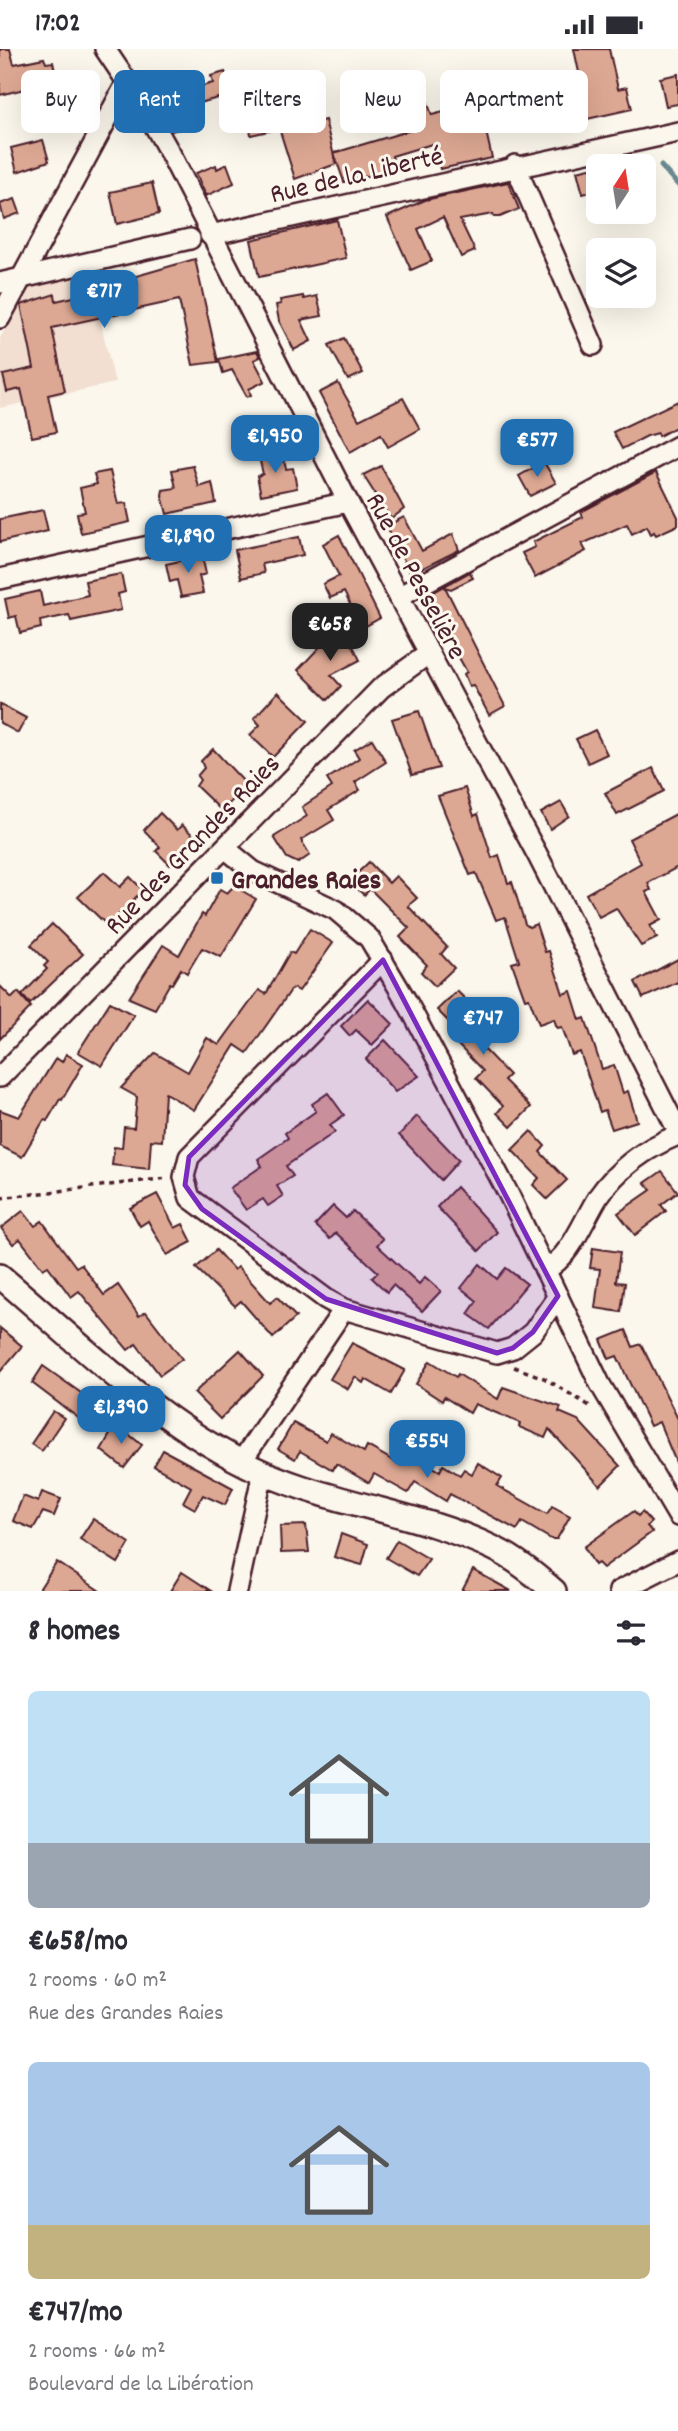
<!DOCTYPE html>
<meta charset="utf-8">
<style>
:root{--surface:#fff;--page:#f7f7f7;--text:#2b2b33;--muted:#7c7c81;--accent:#1f6fb2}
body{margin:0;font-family:Dekko,sans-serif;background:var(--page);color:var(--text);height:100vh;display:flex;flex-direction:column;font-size:26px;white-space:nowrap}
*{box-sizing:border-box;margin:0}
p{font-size:23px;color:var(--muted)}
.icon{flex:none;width:38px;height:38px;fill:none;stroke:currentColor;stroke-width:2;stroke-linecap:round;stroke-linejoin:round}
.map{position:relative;height:1542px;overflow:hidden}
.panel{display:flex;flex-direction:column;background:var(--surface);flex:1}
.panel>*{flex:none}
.top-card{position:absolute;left:21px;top:21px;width:637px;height:63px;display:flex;gap:14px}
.needle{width:46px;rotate:12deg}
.buttons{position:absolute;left:586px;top:105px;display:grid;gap:14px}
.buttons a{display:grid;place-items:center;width:70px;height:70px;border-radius:10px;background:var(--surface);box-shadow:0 7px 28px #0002;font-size:35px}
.price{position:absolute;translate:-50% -60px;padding:0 16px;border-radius:14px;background:var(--accent);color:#fff;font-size:23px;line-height:46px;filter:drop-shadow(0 2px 4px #0008)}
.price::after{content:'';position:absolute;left:50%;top:42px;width:21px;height:16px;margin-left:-10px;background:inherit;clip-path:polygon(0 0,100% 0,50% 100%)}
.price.active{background:#222;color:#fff}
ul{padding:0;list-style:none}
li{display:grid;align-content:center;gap:14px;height:371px;padding:0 28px}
li span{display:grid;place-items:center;height:217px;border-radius:10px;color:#555}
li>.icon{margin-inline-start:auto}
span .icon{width:126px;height:126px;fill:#fffc;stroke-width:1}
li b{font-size:30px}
h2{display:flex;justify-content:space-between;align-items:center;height:84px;padding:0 28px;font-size:30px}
.tag{padding:0 24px;border-radius:10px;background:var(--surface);box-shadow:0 7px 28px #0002;font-size:24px;line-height:63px}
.tag.active{background:var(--accent);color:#fff}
.status{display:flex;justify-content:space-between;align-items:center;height:49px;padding:0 35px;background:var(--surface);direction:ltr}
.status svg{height:19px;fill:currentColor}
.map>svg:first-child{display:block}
</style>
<div class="status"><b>17:02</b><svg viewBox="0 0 49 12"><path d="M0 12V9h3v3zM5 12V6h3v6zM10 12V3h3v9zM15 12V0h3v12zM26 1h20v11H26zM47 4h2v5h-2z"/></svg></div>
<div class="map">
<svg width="678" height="1542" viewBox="0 0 678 1542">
<rect width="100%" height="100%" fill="#fbf7ec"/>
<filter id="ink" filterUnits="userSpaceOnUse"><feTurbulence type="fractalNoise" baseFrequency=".0143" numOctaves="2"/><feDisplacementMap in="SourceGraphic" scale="14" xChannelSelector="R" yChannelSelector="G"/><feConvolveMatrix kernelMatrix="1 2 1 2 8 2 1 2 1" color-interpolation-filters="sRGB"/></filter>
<g filter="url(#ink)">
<path fill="#f2dfd1" d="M89,224L115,334L0,359V289L28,238Z"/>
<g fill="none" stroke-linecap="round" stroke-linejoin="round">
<path stroke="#6a8a91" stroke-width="5" d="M661,117L678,136"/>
</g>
<g fill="#dda893" stroke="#4a1f2b" stroke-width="2">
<path d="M0,0H10L14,15L44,9L46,14L53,13L57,32L0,46Z"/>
<path d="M574,0H609L618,40L627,38L632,60L578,72L573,50L584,47Z"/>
<path d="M225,23L234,45L195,55L188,41L213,34L211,27Z"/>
<path d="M678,25V55L666,57L660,29Z"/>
<path d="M423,41L432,66L451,61L461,83L485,78L492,109L440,120L432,95L392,107L396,120L344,133L334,104L418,79L407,46Z"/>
<path d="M551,41L556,63L524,68L519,48Z"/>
<path d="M266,50L273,81L251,86L246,54Z"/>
<path d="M177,59L187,78L171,82L161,64Z"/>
<path d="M325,71L336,115L295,130L280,82Z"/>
<path d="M43,91L49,112L17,123L11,99Z"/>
<path d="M227,115L234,134L206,147L196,124L216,116L217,120Z"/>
<path d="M598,117V141L583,145L577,122Z"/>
<path d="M508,133L519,160L500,168H494L493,165L460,171L475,202L461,208L443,168L418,180L432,212L411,221L387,168L425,151Z"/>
<path d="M152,134L159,165L117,175L110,143Z"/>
<path d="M15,150L20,164L4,170L0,155Z"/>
<path d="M337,171L346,209L259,228L251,191Z"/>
<path d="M195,210L218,313L193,316L179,251L52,279L65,342L48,346L56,383L32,388L21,340L7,343L3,326L34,319L21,256L55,245L56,252L134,234L133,228Z"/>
<path d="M303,247L304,250L317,247L322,267L301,271L311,292L294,301L279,272L276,256L281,255L280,251Z"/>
<path d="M344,289L363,324L348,331L329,296Z"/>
<path d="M257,302L260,308L254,311L265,332L249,340L251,346L247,348L232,321L223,324L219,310Z"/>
<path d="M338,334L359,371L403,349L420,380L388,398L381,385L350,403L319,344Z"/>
<path d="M678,352V377L659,387L658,384L647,387L622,400L613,383Z"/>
<path d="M282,403L286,420L293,419L297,439L261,446L257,427L263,425L259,408Z"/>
<path d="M544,413L556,434L530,447L519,427Z"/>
<path d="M193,417L199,438L212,434L216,454L167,465L162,446L163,441L176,439L172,421Z"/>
<path d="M381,417L404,460L391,470L363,426Z"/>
<path d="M110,422L118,455L126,454L130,473L81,484L77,464L85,463L80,439L97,435L94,425Z"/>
<path d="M656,423L678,468V476L656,486L654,483L651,485L647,477L632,485L627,475L582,495L586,502L535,529L522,504L535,498L533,493L583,468L581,463Z"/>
<path d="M43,461L48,482L0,493V470Z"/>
<path d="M404,468L422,502L453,485L459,501L411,525L386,477Z"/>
<path d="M339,486L380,569L362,579L344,543L330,549L323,535L339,527L323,495Z"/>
<path d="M299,488L303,506L262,515L264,524L241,529L235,501Z"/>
<path d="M202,507L206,525L199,527L203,544L181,548L177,531L170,533L166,515Z"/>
<path d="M470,523L473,529L451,540L445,538L505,657L489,666L473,636L469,637L464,625L467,623L425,548Z"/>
<path d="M121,525L125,543L118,545L121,561L71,572L69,566L40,572L41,579L20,584L16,567L9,569L5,550L40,542L43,557L88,546L85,532Z"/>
<path d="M345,581L360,611L331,626L341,637L328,651L298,621L328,589Z"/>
<path d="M278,643L308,672L273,708L250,686L260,676L254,669Z"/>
<path d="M0,655L26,669L18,684L0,674Z"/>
<path d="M419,662L439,719L412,726L392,670Z"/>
<path d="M595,681L607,705L588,714L576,690Z"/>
<path d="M372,690L386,713L355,733L360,741L328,761L334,771L301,791L310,806L298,814L287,809L274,788L307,767L302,758L332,738L327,730L359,709L354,701Z"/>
<path d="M213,700L247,736L222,762L196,737L200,731L197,727L204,719L201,712Z"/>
<path d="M653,719L664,742L617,766L605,744Z"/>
<path d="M465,739L474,767L478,765L492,809L499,806L508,834L512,833L525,875L529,878L536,875L545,903L549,902L563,945L571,942L580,971L585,969L602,1020L614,1016L623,1044L628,1042L637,1072L612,1080L605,1061L600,1063L580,1003L572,1006L562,978L557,979L554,970L539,975L529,949L525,950L512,914L519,912L505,868L496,871L476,824L470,826L438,747Z"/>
<path d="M561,753L569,767L550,780L541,764Z"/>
<path d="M160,764L177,781L182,776L196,789L170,816L156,802L160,798L144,781Z"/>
<path d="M678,764V818L648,834L651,841L646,843L661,871L650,877L657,889L641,897L616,859L599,868L586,845L641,814L629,790Z"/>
<path d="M369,813L389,834L396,827L417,849L408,857L447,898L441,905L454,919L435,937L421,923L427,916L400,888L409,879L370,840L364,846L349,832Z"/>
<path d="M104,823L120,838L130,828L143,841L108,877L78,848Z"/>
<path d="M234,837L256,850L221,908L202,899L187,924L181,920L172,935L170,934L155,960L129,949L163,896L179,906L202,865L205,867L220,840L227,844Z"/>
<path d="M52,875L83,905L30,955L22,946L47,920L44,917L48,913L31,896Z"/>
<path d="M310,880L333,894L299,942L294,939L291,941L247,1004L235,996L194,1061L165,1044L162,1092L151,1091L149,1120L112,1116L114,1098L122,1099L124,1078L134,1079L137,1048L121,1039L155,1004L188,1023L207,989L219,996L259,941L266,945L290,903L294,905Z"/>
<path d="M678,910V933L643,949L635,933Z"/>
<path d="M0,937L12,949L18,943L31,958L0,990Z"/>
<path d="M457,942L483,968L476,975L491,991L483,999L509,1026L504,1031L531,1058L511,1078L497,1064L503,1057L476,1029L483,1022L457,995L464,988L437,961Z"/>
<path d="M368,950L393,975L372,996L356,981L350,987L341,977Z"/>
<path d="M110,953L134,966L102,1017L78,1003Z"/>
<path d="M385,991L419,1027L395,1043L366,1010Z"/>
<path d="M66,1005L83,1015L62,1051L60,1050L47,1072L44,1071L22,1108L0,1097V1061L19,1068L56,1009L62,1013Z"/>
<path d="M328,1044L344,1066L330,1076L335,1083L286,1117L293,1127L277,1137L283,1147L268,1157L263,1150L246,1161L230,1139L262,1117L258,1110L288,1089L285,1084L316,1062L312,1055Z"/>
<path d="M417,1067L459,1111L441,1131L399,1086Z"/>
<path d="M531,1082L545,1097L540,1103L567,1131L547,1150L533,1136L539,1129L512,1101Z"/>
<path d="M662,1122L678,1143L661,1156L666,1162L635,1186L618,1164L651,1141L645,1134Z"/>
<path d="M456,1138L497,1183L479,1202L437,1158Z"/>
<path d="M157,1145L175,1179L183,1175L192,1193L167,1206L148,1172L140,1177L130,1159Z"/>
<path d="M333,1157L346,1169L353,1162L383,1190L377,1196L419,1235L425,1228L441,1242L422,1262L393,1236L387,1243L372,1229L378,1223L336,1184L330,1190L315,1176Z"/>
<path d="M23,1162L35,1177L42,1172L76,1218L81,1215L104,1246L118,1236L139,1267L146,1263L182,1310L160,1326L136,1295L128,1301L79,1242L71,1248L48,1217L43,1220L20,1190L13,1195L1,1179Z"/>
<path d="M593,1199L620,1203L616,1233L625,1234L621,1263L595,1259L600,1220L590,1219Z"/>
<path d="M216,1201L234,1221L238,1218L270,1254L277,1248L296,1268L273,1289L241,1252L235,1257L196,1219Z"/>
<path d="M480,1215L497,1230L506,1219L527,1235L489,1280L468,1265L477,1252L461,1239Z"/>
<path d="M0,1279L22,1297L0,1323Z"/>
<path d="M626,1281L633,1298L641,1295L678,1370V1418L659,1373L650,1377L617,1307L609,1310L601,1291Z"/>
<path d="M352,1294L405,1321L391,1345L365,1330L363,1334L355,1328L348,1340L330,1330Z"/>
<path d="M240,1301L263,1327L220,1370L194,1344Z"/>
<path d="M430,1312L456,1328L458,1325L498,1350L503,1338L561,1358L559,1363L578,1371L620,1417L600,1437L549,1380L545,1389L519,1378L520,1374L475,1355L470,1364L444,1348L442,1352L416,1335Z"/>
<path d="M43,1317L98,1356L85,1374L32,1334Z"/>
<path d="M53,1362L64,1369L42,1402L31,1395Z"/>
<path d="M293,1374L326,1392L331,1384L364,1403L367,1397L401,1416L405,1408L413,1413L416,1408L440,1422L443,1416L460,1426L464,1420L472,1425L478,1414L502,1429L497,1437L547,1465L552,1457L570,1467L557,1490H551L522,1473L517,1481L450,1445L446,1452L415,1433L408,1444L374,1425L369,1434L336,1415L333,1421L300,1402L295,1410L278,1400Z"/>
<path d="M116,1375L142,1396L124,1419L101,1401Z"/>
<path d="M163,1401L233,1439L225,1456L203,1446L195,1460L183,1453L191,1438L154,1417Z"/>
<path d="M42,1443L61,1450L54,1467L43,1463L33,1480L13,1472L23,1447L38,1453Z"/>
<path d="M634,1462L638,1467L642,1463L651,1473L647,1477L652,1483L603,1519L598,1514L595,1516L584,1498Z"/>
<path d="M93,1470L130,1494L118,1514L80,1490Z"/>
<path d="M306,1476L309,1503L281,1504L280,1477Z"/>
<path d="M341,1485L368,1495L362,1516L334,1508Z"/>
<path d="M397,1491L429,1510L417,1527L386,1509Z"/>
<path d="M57,1513L100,1542H38Z"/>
<path d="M473,1521L511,1542H462Z"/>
<path d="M182,1523L211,1542H170Z"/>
</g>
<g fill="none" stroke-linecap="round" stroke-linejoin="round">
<g stroke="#4a1f2b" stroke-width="24">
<g id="minor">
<path d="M105,0L144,58L171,106L348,453L538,807L678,1082"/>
<path d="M515,116L593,296"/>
<path d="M210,186L678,83"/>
<path d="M0,234L190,190"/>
<path d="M0,269L127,33"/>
<path d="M0,530L348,453"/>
<path d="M398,548L678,397"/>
<path d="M225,799L253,822L336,861L369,889L407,953L509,1146L600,1335L678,1467"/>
<path d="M383,911L189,1108L184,1128L190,1149L326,1250L344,1260L497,1304L513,1299L533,1283L558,1247"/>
<path d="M0,1028L381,639L428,605"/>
<path d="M545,1221C571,1208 583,1172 598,1148C618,1119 646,1099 678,1086"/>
<path d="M241,1413L344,1260"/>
<path d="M237,1542L263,1423"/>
<path d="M619,1542L678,1512"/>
</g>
</g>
<g stroke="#4a1f2b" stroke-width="28">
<path id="tertiary" d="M0,1227C84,1298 160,1377 262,1423C336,1456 421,1464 493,1499C516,1510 535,1526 554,1542"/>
</g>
<g stroke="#4a1f2b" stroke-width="3.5" stroke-dasharray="5 5" stroke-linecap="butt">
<path d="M0,1149L168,1129"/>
<path d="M514,1318L544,1329L593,1359"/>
</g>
<use href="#minor" stroke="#fbf7ec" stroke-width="19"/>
<use href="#tertiary" stroke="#fbf7ec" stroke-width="23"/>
</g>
</g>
<path fill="#7b2cbf" fill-opacity="0.2" stroke="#7b2cbf" stroke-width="5" stroke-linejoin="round" d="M383,911L558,1247L533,1283L513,1299L497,1304L326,1250L202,1160L185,1136L189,1108Z"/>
<rect fill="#1f6fb2" stroke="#fbf7ec" stroke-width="2.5" x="210" y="822" width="14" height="14" rx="3.5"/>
<g text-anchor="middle" stroke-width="6" stroke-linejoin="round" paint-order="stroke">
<g font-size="28" fill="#4a1f2b" stroke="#fbf7ec">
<text transform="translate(356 124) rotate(-13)" y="10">Rue de la Liberté</text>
<text transform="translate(418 526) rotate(62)" y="10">Rue de Pesselière</text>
<text transform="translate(191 794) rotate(-46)" y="10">Rue des Grandes Raies</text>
</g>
<g font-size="28" font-weight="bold" fill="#4a1f2b" stroke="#fbf7ec" text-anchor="start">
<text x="231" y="839">Grandes Raies</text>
</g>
</g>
</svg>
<div class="buttons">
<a><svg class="needle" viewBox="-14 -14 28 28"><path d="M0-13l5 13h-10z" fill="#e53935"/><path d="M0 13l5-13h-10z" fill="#7c7c81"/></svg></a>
<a><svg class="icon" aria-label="layers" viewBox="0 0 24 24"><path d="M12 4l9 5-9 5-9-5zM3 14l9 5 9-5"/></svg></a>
</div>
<b class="price" style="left:104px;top:281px">€717</b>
<b class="price" style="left:275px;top:426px">€1,950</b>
<b class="price" style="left:537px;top:430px">€577</b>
<b class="price" style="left:188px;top:526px">€1,890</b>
<b class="price active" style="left:330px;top:614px">€658</b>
<b class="price" style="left:483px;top:1008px">€747</b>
<b class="price" style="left:121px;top:1397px">€1,390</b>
<b class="price" style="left:427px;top:1431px">€554</b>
<div class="top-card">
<a class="tag">Buy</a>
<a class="tag active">Rent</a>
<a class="tag">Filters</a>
<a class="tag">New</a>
<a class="tag">Apartment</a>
</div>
</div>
<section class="panel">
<h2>8 homes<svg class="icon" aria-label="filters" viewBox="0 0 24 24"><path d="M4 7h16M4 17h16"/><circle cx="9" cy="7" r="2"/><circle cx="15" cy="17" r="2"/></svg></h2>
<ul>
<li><span style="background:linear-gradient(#bfe0f5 70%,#9aa5b1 0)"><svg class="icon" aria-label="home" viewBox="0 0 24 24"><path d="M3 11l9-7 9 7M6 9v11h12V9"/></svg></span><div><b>€658/mo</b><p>2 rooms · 60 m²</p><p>Rue des Grandes Raies</p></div></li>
<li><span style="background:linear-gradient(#a9c7e8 75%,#c2b280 0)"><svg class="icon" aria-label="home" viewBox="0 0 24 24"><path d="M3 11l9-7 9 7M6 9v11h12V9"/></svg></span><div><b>€747/mo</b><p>2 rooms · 66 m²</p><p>Boulevard de la Libération</p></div></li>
</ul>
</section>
